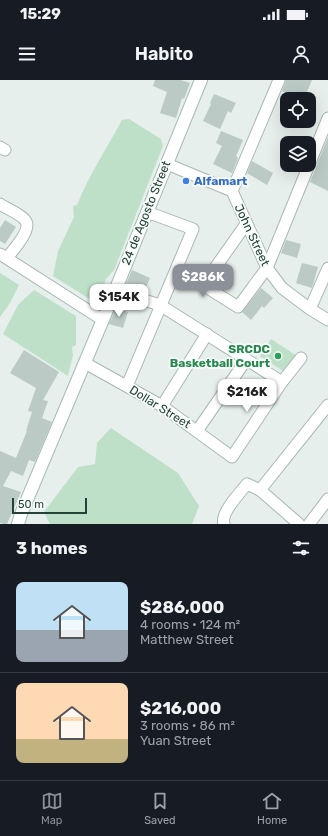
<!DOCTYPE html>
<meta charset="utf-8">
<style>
:root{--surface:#171b24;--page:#20242c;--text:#f1f3f6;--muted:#9ea1a6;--line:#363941;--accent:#8c9099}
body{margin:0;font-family:Rubik,sans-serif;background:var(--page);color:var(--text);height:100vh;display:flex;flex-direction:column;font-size:15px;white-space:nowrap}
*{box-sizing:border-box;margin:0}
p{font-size:13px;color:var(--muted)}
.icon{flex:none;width:22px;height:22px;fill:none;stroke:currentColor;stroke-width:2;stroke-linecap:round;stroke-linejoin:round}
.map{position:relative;height:444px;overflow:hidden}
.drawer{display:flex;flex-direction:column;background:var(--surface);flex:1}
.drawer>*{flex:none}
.tools{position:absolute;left:280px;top:12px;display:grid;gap:8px}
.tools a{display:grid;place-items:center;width:36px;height:36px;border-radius:8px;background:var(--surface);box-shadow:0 4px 16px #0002;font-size:20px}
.scale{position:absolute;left:12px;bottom:10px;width:75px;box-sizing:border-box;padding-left:4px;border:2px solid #24423a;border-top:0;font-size:11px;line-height:14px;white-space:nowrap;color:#24423a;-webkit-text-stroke:3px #f7fbf9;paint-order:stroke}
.price{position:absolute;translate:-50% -34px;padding:0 9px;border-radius:8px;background:#fff;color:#222;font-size:13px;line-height:26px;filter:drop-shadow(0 1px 2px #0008)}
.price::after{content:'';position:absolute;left:50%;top:24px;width:12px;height:9px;margin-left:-6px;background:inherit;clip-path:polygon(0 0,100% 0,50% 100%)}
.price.selected{background:var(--accent);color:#fff}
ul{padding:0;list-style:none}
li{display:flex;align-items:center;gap:12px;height:100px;padding:0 16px}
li+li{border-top:1px solid var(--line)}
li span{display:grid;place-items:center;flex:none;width:112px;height:80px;border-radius:8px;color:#555}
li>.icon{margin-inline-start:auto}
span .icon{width:48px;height:48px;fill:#fffc;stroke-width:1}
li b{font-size:17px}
h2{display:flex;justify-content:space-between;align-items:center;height:48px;padding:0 16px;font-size:17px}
.status{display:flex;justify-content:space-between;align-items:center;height:28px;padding:0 20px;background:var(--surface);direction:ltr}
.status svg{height:11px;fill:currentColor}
header{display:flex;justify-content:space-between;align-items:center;height:52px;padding:0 16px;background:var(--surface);font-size:18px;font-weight:600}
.menu{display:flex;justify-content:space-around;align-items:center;height:56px;border-top:1px solid var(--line);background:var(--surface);font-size:11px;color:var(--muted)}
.menu a{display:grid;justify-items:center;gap:2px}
.menu .selected{color:var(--accent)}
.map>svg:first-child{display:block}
</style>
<div class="status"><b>15:29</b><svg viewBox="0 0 49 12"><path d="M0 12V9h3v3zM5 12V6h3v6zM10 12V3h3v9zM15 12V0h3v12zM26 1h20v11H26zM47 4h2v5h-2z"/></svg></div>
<header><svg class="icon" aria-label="menu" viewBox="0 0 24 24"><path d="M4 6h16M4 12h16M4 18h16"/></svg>Habito<svg class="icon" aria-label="person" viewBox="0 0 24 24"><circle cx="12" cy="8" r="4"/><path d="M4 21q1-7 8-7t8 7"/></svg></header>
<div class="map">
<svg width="328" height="444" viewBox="0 0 328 444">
<rect width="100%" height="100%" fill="#e6efeb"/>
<g fill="#bfe0c8">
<path d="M129,39L161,59L163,66L114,190L106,199L101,214L96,223L53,196L58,171L74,137L73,126L77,125C89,95 107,68 122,40Z"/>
<path d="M0,193L19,205L10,223L0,237Z"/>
<path d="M34,210L76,236V265L72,267L73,275L68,296L3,254L18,225Z"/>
<path d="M271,259L297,276L286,293L260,276Z"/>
<path d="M111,348L178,393L199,426L192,444H50L44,432L78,387L95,384L97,363Z"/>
</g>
<g fill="#bbcac4">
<path d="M155,0H181L190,3L184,19L182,18L176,38L160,33L167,12L153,6Z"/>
<path d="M286,0H312L304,19H300L282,11Z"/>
<path d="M214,14L236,23L231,33L228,31L220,49L203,41L211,24L210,23Z"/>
<path d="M221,51L243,60L236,76L238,78L232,93L213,84L222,66L216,63Z"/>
<path d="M328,57V111L310,102Z"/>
<path d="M252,81L273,93L267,105L247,93Z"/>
<path d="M5,140L16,147L5,164L0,161V148Z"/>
<path d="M286,160L301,164L297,178L281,173Z"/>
<path d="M302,183L318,187L312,208L296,203Z"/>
<path d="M132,190L150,198L144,213L125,206Z"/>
<path d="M261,208L273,218L264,228L262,226L251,240L242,232Z"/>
<path d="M116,228L128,232L123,248L109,244Z"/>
<path d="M24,270L59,292L43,320L48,321L42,338L52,342L35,382L29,380L23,396L11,391L3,406L21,412L7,444H4L0,443V371L16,378L27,351H26L32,332L28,331L36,308L10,293Z"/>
</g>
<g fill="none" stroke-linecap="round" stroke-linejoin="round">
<g stroke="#a8b8b2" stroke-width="13">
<g id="street">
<path d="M0,67L5,70"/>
<path d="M167,84L232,111L267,188L282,208L310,229L328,240"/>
<path d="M309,85L328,38"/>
<path d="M232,111L279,0"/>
<path d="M0,124C7,129 19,133 25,140C33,149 13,170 7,178"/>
<path d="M246,144L203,205L238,227L267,188L309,85"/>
<path d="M0,174L103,240"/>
<path d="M115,211L160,225L282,302"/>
<path d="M310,229L328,188"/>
<path d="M85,283L162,326L232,377L282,302L301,278"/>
<path d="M127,306L193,149L147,132"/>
<path d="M162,326L207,254"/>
<path d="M197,351L246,280"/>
<path d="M260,410L328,325"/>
<path d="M224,444C220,433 240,413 247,404L260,410L299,444"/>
<path d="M309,444L328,419"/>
</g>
</g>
<g stroke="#a4bbb3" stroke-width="14">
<path id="secondary" d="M18,444L21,434L115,211L201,0"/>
</g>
<use href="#street" stroke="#fff" stroke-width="11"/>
<use href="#secondary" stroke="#fff" stroke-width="12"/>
</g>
<circle fill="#3f7fe0" stroke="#f7fbf9" stroke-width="1.5" cx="186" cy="101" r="4"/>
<circle fill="#2e9e5b" stroke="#f7fbf9" stroke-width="1.5" cx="278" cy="276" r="4"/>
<g text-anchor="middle" stroke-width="3.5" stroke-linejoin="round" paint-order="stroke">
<g font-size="12" font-weight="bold" fill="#366cbe" stroke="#f7fbf9" text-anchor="start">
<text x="194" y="105">Alfamart</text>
</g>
<g font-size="12" fill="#24423a" stroke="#f7fbf9">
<text transform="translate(146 133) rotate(-68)" y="4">24 de Agosto Street</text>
<text transform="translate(252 155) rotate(65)" y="4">John Street</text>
<text transform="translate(160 327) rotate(32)" y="4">Dollar Street</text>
</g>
<g font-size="12" font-weight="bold" fill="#27864d" stroke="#f7fbf9" text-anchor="end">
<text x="270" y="273">SRCDC<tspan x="270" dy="14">Basketball Court</tspan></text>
</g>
</g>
</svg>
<div class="tools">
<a><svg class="icon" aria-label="locate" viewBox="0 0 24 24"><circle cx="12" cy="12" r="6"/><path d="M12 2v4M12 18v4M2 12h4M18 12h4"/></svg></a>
<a><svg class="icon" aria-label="layers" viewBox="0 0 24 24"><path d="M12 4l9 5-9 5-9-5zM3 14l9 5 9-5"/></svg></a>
</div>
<div class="scale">50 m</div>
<b class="price selected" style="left:203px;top:218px">$286K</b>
<b class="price" style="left:119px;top:238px">$154K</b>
<b class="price" style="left:247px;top:333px">$216K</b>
</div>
<section class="drawer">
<h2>3 homes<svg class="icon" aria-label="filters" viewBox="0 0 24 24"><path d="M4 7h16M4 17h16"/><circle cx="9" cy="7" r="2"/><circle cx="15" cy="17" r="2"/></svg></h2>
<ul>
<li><span style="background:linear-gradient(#bfe0f5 60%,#9aa5b1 0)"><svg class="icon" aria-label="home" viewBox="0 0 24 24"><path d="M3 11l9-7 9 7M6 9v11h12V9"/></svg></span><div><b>$286,000</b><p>4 rooms · 124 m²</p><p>Matthew Street</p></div></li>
<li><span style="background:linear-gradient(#ffd9b3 70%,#c2b280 0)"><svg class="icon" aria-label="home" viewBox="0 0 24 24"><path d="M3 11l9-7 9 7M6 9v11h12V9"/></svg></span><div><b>$216,000</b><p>3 rooms · 86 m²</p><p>Yuan Street</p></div></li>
</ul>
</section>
<nav class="menu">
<a class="selected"><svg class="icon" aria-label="map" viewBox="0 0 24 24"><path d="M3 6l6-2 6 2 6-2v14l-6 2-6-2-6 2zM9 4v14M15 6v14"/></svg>Map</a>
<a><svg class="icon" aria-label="saved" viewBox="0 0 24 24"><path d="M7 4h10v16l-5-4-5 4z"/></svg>Saved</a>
<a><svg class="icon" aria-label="home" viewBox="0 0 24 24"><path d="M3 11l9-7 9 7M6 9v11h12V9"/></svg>Home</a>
</nav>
